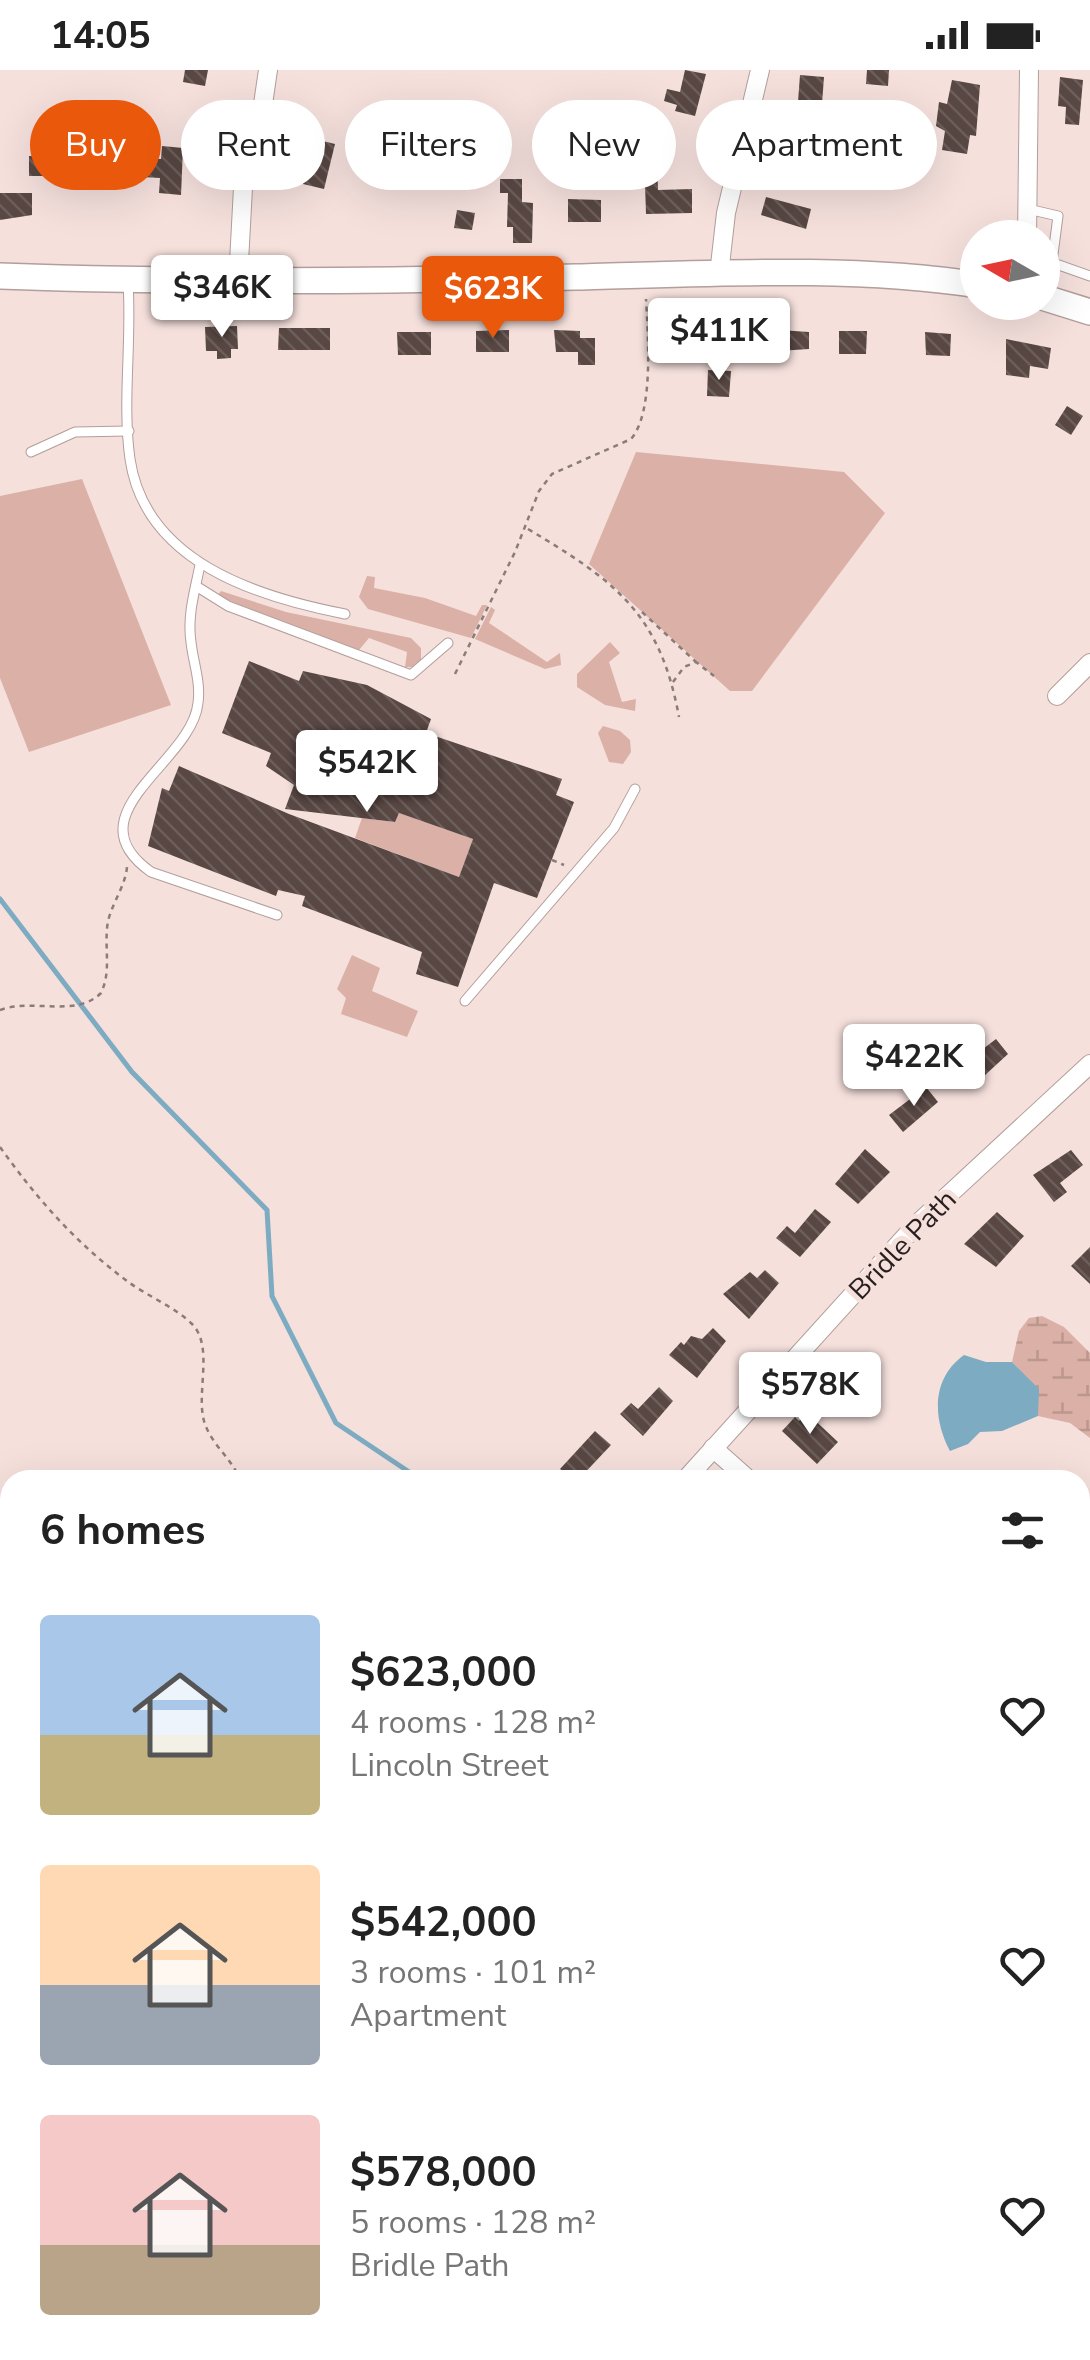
<!DOCTYPE html>
<meta charset="utf-8">
<style>
:root{--surface:#fff;--page:#f6f6f6;--text:#222;--muted:#767676;--accent:#ea580c}
body{margin:0;font-family:"Nunito Sans",sans-serif;background:var(--page);color:var(--text);height:100vh;display:flex;flex-direction:column;font-size:38px;white-space:nowrap}
*{box-sizing:border-box;margin:0}
p{font-size:32px;color:var(--muted)}
.icon{flex:none;width:55px;height:55px;fill:none;stroke:currentColor;stroke-width:2;stroke-linecap:round;stroke-linejoin:round}
.map{position:relative;flex:1;overflow:hidden}
.panel{position:absolute;left:0px;top:1400px;width:1090px;height:890px;display:flex;flex-direction:column;background:var(--surface);border-radius:30px 30px 0 0;box-shadow:0 10px 40px #0002}
.panel>*{flex:none}
.guide{position:absolute;left:30px;top:30px;width:1030px;height:90px;display:flex;gap:20px}
.needle{width:65px;rotate:279deg}
.tools{position:absolute;left:960px;top:150px;display:grid;gap:20px}
.tools a{display:grid;place-items:center;width:100px;height:100px;border-radius:50%;background:var(--surface);box-shadow:0 10px 40px #0002;font-size:50px}
.price{position:absolute;translate:-50% -85px;padding:0 22px;border-radius:10px;background:#fff;color:#222;font-size:32px;line-height:65px;filter:drop-shadow(0 2px 5px #0008)}
.price::after{content:'';position:absolute;left:50%;top:60px;width:30px;height:22px;margin-left:-15px;background:inherit;clip-path:polygon(0 0,100% 0,50% 100%)}
.price.selected{background:var(--accent);color:#fff}
ul{padding:0;list-style:none}
li{display:flex;align-items:center;gap:30px;height:250px;padding:0 40px}
li span{display:grid;place-items:center;flex:none;width:280px;height:200px;border-radius:10px;color:#555}
li>.icon{margin-inline-start:auto}
span .icon{width:120px;height:120px;fill:#fffc;stroke-width:1}
li b{font-size:42px}
h2{display:flex;justify-content:space-between;align-items:center;height:120px;padding:0 40px;font-size:42px}
.pill{padding:0 35px;border-radius:45px;background:var(--surface);box-shadow:0 10px 40px #0002;font-size:35px;line-height:90px}
.pill.selected{background:var(--accent);color:#fff}
.status{display:flex;justify-content:space-between;align-items:center;height:70px;padding:0 50px;background:var(--surface);direction:ltr}
.status svg{height:28px;fill:currentColor}
.map>svg:first-child{display:block}
</style>
<div class="status"><b>14:05</b><svg viewBox="0 0 49 12"><path d="M0 12V9h3v3zM5 12V6h3v6zM10 12V3h3v9zM15 12V0h3v12zM26 1h20v11H26zM47 4h2v5h-2z"/></svg></div>
<div class="map">
<svg width="1090" height="2290" viewBox="0 0 1090 2290">
<defs>
<pattern id="wetland-marsh" width="20" height="14" patternUnits="userSpaceOnUse" patternTransform="scale(2.5)"><rect width="20" height="14" fill="#dbb0a6"/><path d="M1 5h8M5 5V1M11 12h8M15 12V8" fill="none" stroke="#bc978e"/></pattern>
<pattern id="building-back-hatch" width="6" height="6" patternUnits="userSpaceOnUse" patternTransform="scale(2.5)"><rect width="6" height="6" fill="#584743"/><path d="M-1 5l2 2M0 0l6 6M5-1l2 2" fill="none" stroke="#6c5e5b"/></pattern>
</defs>
<rect width="100%" height="100%" fill="#f5e0dc"/>
<g fill="#dbb0a6">
<path d="M636,382L844,402L885,443L752,621H730L589,494Z"/>
<path d="M82,409L171,635L29,682L0,608V426Z"/>
<path d="M367,506L375,507L374,518L425,528L476,546L482,535H487L471,568L368,539L359,527Z"/>
<path d="M221,521L286,542L411,568L421,578V590L413,597H405L407,582L369,568L359,580L237,534L218,525Z"/>
<path d="M491,537L495,540L489,553L547,592L560,583L561,595L545,599L475,569Z"/>
<path d="M610,572L620,583L609,592L622,632L636,629L635,641L605,635L577,617V604Z"/>
<path d="M603,656L620,661L630,670L631,682L623,694L609,692L598,663Z"/>
<path d="M399,743L473,769L459,807L355,768L362,748L394,752Z"/>
<path d="M352,885L380,898L372,921L418,941L407,967L341,944L346,928L337,919Z"/>
</g>
<g fill="url(#wetland-marsh)">
<path d="M1042,1246L1064,1257L1090,1283V1368L1070,1353L1038,1346V1319L1012,1292L1019,1261L1029,1248Z"/>
<path d="M1080,1737L1090,1745V1822L1080,1814Z"/>
<path d="M1090,1995V2290H971L969,2280H1080V1999Z"/>
</g>
<path fill="#7dabc1" d="M964,1285L986,1292H1012L1039,1319L1038,1346L1002,1361L980,1362L968,1374L950,1381C932,1347 932,1308 964,1285Z"/>
<g fill="none" stroke-linecap="round" stroke-linejoin="round">
<g stroke="#7dabc1" stroke-width="5">
<path d="M0,829L132,1002L267,1140L272,1226L336,1353L421,1410"/>
<path d="M1012,2280L1014,2290"/>
</g>
</g>
<g fill="url(#building-back-hatch)">
<path d="M185,0H208L205,16L183,12Z"/>
<path d="M685,0L706,4L695,46L675,41L677,35L664,31L667,19L680,22Z"/>
<path d="M867,0H889L888,16L866,14Z"/>
<path d="M800,5L824,7L822,34L798,32Z"/>
<path d="M1060,7L1083,10L1079,55L1065,54L1066,37L1058,36Z"/>
<path d="M952,10L980,15L976,66L970,65L967,84L942,80L945,61L936,56L939,32L947,34Z"/>
<path d="M311,68L335,74L324,119L303,114Z"/>
<path d="M162,76L183,78L181,125L159,123L160,108L142,107L143,88L161,89Z"/>
<path d="M863,82H898L896,117L861,115Z"/>
<path d="M657,84L658,120L692,119V143L646,144L644,85Z"/>
<rect x="29" y="86" width="20" height="20"/>
<path d="M500,109H522V132L533,133L532,173H513V157H507L508,123H500Z"/>
<path d="M0,123H32V145L0,150Z"/>
<path d="M766,127L811,139L806,159L761,145Z"/>
<path d="M568,129L601,130V152H568Z"/>
<path d="M457,140L475,143L472,160L454,158Z"/>
<path d="M237,256L238,279H231V288L217,289V281H206L205,257Z"/>
<path d="M279,258H330V280H278Z"/>
<path d="M676,258L721,260L720,292L700,291V282L675,281Z"/>
<path d="M765,259L809,262V279L764,282Z"/>
<path d="M509,260V282H476V261Z"/>
<path d="M554,260L580,261V268H595V295H578V282H556Z"/>
<path d="M839,261H867L866,284H839Z"/>
<path d="M397,262H431V285H398Z"/>
<path d="M925,262L951,264L950,286L926,285Z"/>
<path d="M1006,269L1051,278L1048,299L1030,296L1029,308L1006,305Z"/>
<path d="M708,300L731,301L729,327L707,326Z"/>
<path d="M1067,336L1083,346L1071,365L1055,355Z"/>
<path d="M249,591L299,611L303,601L367,615L431,649L426,663L562,709L556,725L574,732L537,828L494,813L458,917L416,904L422,882L302,836L305,826L278,820L276,826L148,776L162,718L169,721L179,696L289,744L459,807L473,769L399,743L395,752L285,739L294,715L266,696L271,683L222,663Z"/>
<path d="M996,969L1008,984L972,1017L952,992L974,975L979,982Z"/>
<path d="M926,1017L938,1032L903,1062L889,1045Z"/>
<path d="M865,1079L890,1102L858,1134L835,1114Z"/>
<path d="M1071,1080L1083,1095L1060,1113L1067,1122L1054,1132L1033,1105Z"/>
<path d="M815,1139L831,1152L800,1187L776,1168L787,1156L795,1163Z"/>
<path d="M997,1142L1024,1166L996,1197L964,1174Z"/>
<path d="M1090,1177V1214L1071,1196Z"/>
<path d="M765,1200L779,1213L749,1249L723,1224L750,1202L757,1208Z"/>
<path d="M713,1258L726,1271L697,1308L669,1285L681,1272L684,1275L691,1266L702,1269Z"/>
<path d="M659,1317L673,1331L643,1366L620,1344L631,1333L638,1339Z"/>
<path d="M807,1343L838,1372L817,1394L782,1361L795,1347L799,1351Z"/>
<path d="M595,1361L611,1375L578,1410H572L560,1399Z"/>
</g>
<g fill="none" stroke-linecap="round" stroke-linejoin="round">
<g stroke="#b29e9a" stroke-width="11">
<g id="lane">
<path d="M1028,139L1058,146L1052,192"/>
<path d="M1042,189L1090,206"/>
<path d="M128,213C132,271 122,332 130,389C145,492 257,527 345,544"/>
<path d="M31,382L75,362L129,361"/>
<path d="M200,495C195,520 187,546 191,572C193,592 201,612 198,633C192,693 69,744 151,802L277,845"/>
<path d="M196,516L228,536L411,605L448,573"/>
<path d="M465,931L614,758L635,719"/>
</g>
</g>
<g stroke="#b29e9a" stroke-width="20">
<g id="street">
<path d="M1027,168L1029,0"/>
<path d="M719,204L726,143L760,0"/>
<path d="M238,211L244,99L262,41L268,0"/>
<path d="M1057,626L1090,593"/>
<path d="M713,1378L749,1410"/>
<path d="M685,1410L915,1156L1090,994"/>
<path d="M0,1766L10,1762"/>
<path d="M411,2290L419,2280"/>
</g>
</g>
<g stroke="#b29e9a" stroke-width="28">
<g id="secondary">
<path d="M0,206C192,213 384,211 576,207C704,204 851,195 978,215"/>
<path d="M1042,227L1090,242"/>
</g>
</g>
<g stroke="#8a7c79" stroke-width="2.5" stroke-dasharray="5 5" stroke-linecap="butt">
<path d="M528,459C615,511 660,543 679,647"/>
<path d="M642,542L696,592"/>
<path d="M455,604L515,482L539,421L552,404L631,369C654,343 648,265 646,229"/>
<path d="M673,612L684,597L696,592L714,606"/>
<path d="M552,790L564,795"/>
<path d="M0,940C33,928 76,948 101,923C111,902 105,881 107,859C108,838 125,819 127,797"/>
<path d="M0,1077C37,1129 76,1173 127,1211C147,1226 175,1237 192,1254C214,1276 196,1322 204,1351C211,1375 232,1388 240,1410"/>
<path d="M0,1499L10,1503"/>
<path d="M1080,1890L1090,1882"/>
</g>
<use href="#lane" stroke="#fff" stroke-width="9"/>
<use href="#street" stroke="#fff" stroke-width="18"/>
<use href="#secondary" stroke="#fff" stroke-width="25"/>
</g>
<g text-anchor="middle" stroke-width="10" stroke-linejoin="round" paint-order="stroke">
<g font-size="28" fill="#261f1d" stroke="#f5e0dc">
<text transform="translate(902 1174) rotate(-46)" y="10">Bridle Path</text>
</g>
</g>
</svg>
<div class="tools">
<a><svg class="needle" viewBox="-14 -14 28 28"><path d="M0-13l5 13h-10z" fill="#e53935"/><path d="M0 13l5-13h-10z" fill="#767676"/></svg></a>
</div>
<b class="price" style="left:222px;top:270px">$346K</b>
<b class="price selected" style="left:493px;top:271px">$623K</b>
<b class="price" style="left:719px;top:313px">$411K</b>
<b class="price" style="left:367px;top:745px">$542K</b>
<b class="price" style="left:914px;top:1039px">$422K</b>
<b class="price" style="left:810px;top:1367px">$578K</b>
<div class="guide">
<a class="pill selected">Buy</a>
<a class="pill">Rent</a>
<a class="pill">Filters</a>
<a class="pill">New</a>
<a class="pill">Apartment</a>
</div>
<section class="panel">
<h2>6 homes<svg class="icon" aria-label="filters" viewBox="0 0 24 24"><path d="M4 7h16M4 17h16"/><circle cx="9" cy="7" r="2"/><circle cx="15" cy="17" r="2"/></svg></h2>
<ul>
<li><span style="background:linear-gradient(#a9c7e8 60%,#c2b280 0)"><svg class="icon" aria-label="home" viewBox="0 0 24 24"><path d="M3 11l9-7 9 7M6 9v11h12V9"/></svg></span><div><b>$623,000</b><p>4 rooms · 128 m²</p><p>Lincoln Street</p></div><svg class="icon" aria-label="heart" viewBox="0 0 24 24"><path d="M12 20l-8-8c-3-5 5-10 8-4 3-6 11-1 8 4z"/></svg></li>
<li><span style="background:linear-gradient(#ffd9b3 60%,#9aa5b1 0)"><svg class="icon" aria-label="home" viewBox="0 0 24 24"><path d="M3 11l9-7 9 7M6 9v11h12V9"/></svg></span><div><b>$542,000</b><p>3 rooms · 101 m²</p><p>Apartment</p></div><svg class="icon" aria-label="heart" viewBox="0 0 24 24"><path d="M12 20l-8-8c-3-5 5-10 8-4 3-6 11-1 8 4z"/></svg></li>
<li><span style="background:linear-gradient(#f6c9c9 65%,#b9a48a 0)"><svg class="icon" aria-label="home" viewBox="0 0 24 24"><path d="M3 11l9-7 9 7M6 9v11h12V9"/></svg></span><div><b>$578,000</b><p>5 rooms · 128 m²</p><p>Bridle Path</p></div><svg class="icon" aria-label="heart" viewBox="0 0 24 24"><path d="M12 20l-8-8c-3-5 5-10 8-4 3-6 11-1 8 4z"/></svg></li>
</ul>
</section>
</div>
